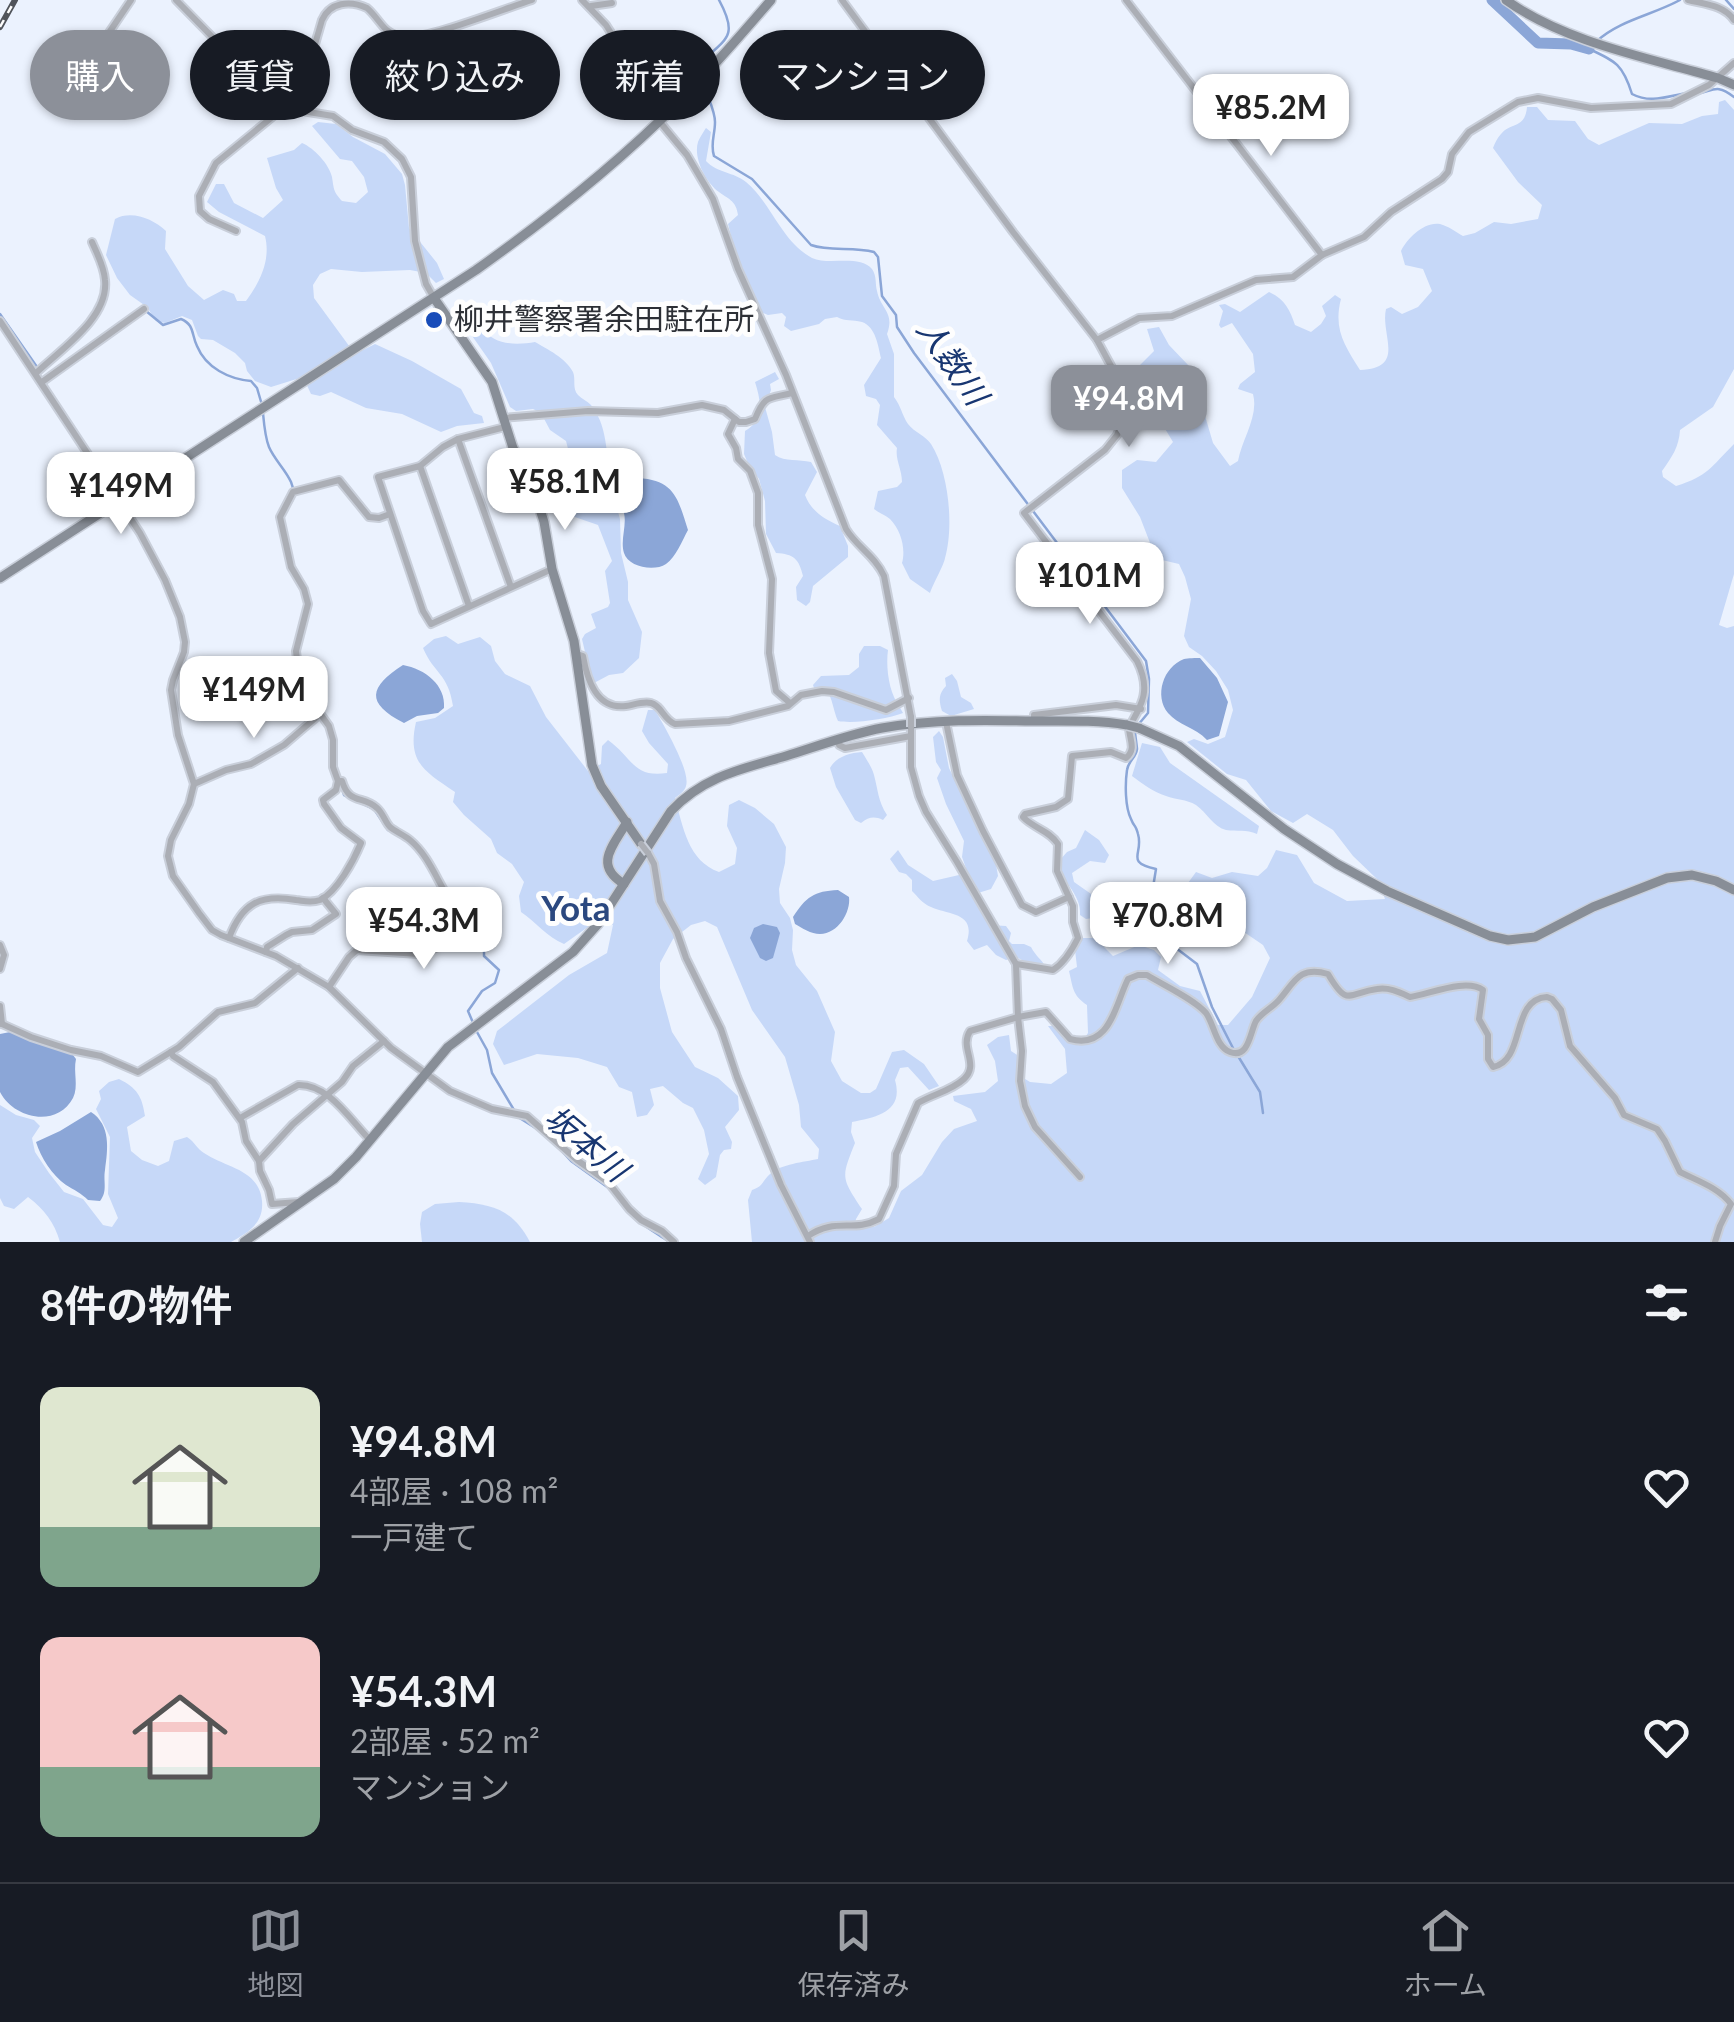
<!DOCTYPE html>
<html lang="ja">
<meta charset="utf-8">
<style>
:root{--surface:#171b24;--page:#20242c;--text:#f1f3f6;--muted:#9ea1a6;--line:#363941;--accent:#8c9099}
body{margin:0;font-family:Lato,"Noto Sans JP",sans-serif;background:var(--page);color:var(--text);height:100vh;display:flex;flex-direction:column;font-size:38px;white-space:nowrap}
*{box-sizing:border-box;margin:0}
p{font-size:32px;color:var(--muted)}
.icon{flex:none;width:55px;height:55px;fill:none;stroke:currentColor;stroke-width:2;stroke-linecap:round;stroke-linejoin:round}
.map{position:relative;height:1242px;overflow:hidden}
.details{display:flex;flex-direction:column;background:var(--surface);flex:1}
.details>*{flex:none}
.banner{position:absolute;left:30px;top:30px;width:1000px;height:90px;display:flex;gap:20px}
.price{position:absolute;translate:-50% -85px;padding:0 22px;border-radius:20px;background:#fff;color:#222;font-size:32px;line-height:65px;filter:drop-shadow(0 2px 5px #0008)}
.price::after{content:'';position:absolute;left:50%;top:60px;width:30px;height:22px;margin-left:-15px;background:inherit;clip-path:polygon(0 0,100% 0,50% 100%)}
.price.selected{background:var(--accent);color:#fff}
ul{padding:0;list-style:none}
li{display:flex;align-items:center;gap:30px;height:250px;padding:0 40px}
li span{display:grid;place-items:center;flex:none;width:280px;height:200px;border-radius:20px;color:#555}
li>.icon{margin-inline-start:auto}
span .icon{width:120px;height:120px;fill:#fffc;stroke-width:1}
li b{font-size:42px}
h2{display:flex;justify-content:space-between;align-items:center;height:120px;padding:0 40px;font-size:42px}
.pill{padding:0 35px;border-radius:45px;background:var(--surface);box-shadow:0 2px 8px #0004;font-size:35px;line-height:90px}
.pill.selected{background:var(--accent);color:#fff}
.dock{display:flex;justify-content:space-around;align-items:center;height:140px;border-top:2px solid var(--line);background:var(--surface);font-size:28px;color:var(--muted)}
.dock a{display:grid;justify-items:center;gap:5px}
.dock .selected{color:var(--accent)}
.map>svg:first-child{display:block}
</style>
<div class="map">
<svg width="1734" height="1242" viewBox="0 0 1734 1242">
<rect width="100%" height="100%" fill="#ebf2fe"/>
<g fill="#c6d8f8">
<path d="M1725,100L1734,110V369L1713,407L1680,430C1679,447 1672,457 1662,471L1663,477L1676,486C1708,476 1711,467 1734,444V574L1719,625L1727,628L1734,626V1242H752L748,1200L752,1190C764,1186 762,1181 770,1174C781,1164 804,1162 818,1159L819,1149L801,1127L799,1105L785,1057L752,1010L717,927L705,921L691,925L673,939L660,963V988L672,1032L695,1067L718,1078L738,1096L739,1110L725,1127L732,1142L731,1149L724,1150L720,1155L716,1177L705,1185L698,1179L709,1154L704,1130L693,1108L683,1103L663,1086L650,1089L654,1105L647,1115L637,1117L632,1092L619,1087L607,1067L578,1058L537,1054L504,1065L493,1044L497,1031L569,975L607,953L613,925L595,922L564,944C547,937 536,922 521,912L519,896L524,882L512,864L497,853L491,839L464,815L453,802L455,792C424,771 407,762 416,722L435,718L453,706C448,673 434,674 423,648L434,639L446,636L458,644L480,637L491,646L495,661L505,674L530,686L546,717L588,771L601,764L602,746L608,740C633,758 633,778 667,773L668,764L649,743L642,731L648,710H655C663,724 691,771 686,786C685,791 679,795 675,798C683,827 688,861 719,872L735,864L737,848L727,826L729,805L739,800L755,808L774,824L786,847L785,863L779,889L780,903L790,918L793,930L792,950L796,965L817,991L835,1032L831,1061L842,1081L861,1093H870L876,1089L892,1052L904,1050L924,1064L939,1086L929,1090L908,1067L900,1068L895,1080C904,1112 877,1117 852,1122L851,1132L855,1143C841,1178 841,1177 862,1209L856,1219L854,1228L874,1227L889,1218L901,1191L922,1175L942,1142L954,1129L977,1121L971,1109L954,1101L953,1096L985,1092L998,1081L995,1061L987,1045L998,1037L1009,1035L1011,1051L1019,1056L1017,1074L1030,1082L1051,1084L1067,1073L1065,1049L1048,1026H1053L1070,1041L1081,1043L1088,1033L1087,1005C1072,995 1073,987 1069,971L1077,967L1075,950L1082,938H1095L1113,956L1139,945L1154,950L1161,957L1158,970L1180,986L1200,991L1218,1025H1228L1252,997L1270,958L1263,945L1219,915L1188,883L1196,872L1212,878L1232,872L1258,876L1267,868L1276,850L1297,855L1314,883L1347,901L1385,899L1378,880L1353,856L1333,830L1307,814L1293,823L1271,811L1246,780L1227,774L1187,742L1194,739L1208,744L1225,737L1233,710L1228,690L1216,671L1202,656L1189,647L1184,636L1191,599L1185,577L1179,564L1162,560L1152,548L1140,517L1122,488V470L1137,460L1156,462L1173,442L1164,427L1152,430L1150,427L1153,413L1136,387L1142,379L1140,365L1154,351L1147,329L1159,327L1169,345L1189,366L1191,394L1203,409L1213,443L1230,466L1238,461C1242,439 1259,416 1253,394L1238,389L1240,384L1255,372L1253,354L1232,323L1221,328L1219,325L1223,311L1219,305L1225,304L1240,312L1269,292C1285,299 1290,310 1295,325L1311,332L1321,324L1326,316L1322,306L1335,295L1341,299C1333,329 1345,346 1360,370C1407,368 1380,335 1386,309L1391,307L1402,314L1418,307L1432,291L1423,269L1405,265L1401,251C1407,238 1425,221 1440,224C1448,226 1456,232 1463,236L1475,233L1494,222L1511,224L1538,219L1542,205L1518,182L1493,148C1495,143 1497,138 1501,134C1511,122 1525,129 1527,107H1537L1548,120L1575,121L1588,139L1599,145L1649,123L1682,124L1702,116L1718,114L1719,102Z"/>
<path d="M318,122L336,124L353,137L385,154L402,174L405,185L409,228L437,263L444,279L436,283L426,273L410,270L362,272L331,269L320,274L313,285L314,298L355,354L375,344L412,361L461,389L474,413L482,416L484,423L457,426L441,432L402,414L366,408L331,392L320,396L311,394L303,377L271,387L255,381L247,371L245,363L235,353L213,340L201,339L198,336L192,320L182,316L165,323L156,321L147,307L130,295L117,278L106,255L115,219C132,210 153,219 166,231L165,249L188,286L204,300L223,290L234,294L237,301H246C260,282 271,260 265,236L219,212L207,202L216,184H224L234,203L263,218L283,200L276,188L267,158L294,150L302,143C314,148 329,164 332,177C334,189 333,191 342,201L356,203L368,192L364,177L352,161L340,159L312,126Z"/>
<path d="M706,128L711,132L706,161C717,173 734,172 746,182C772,204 781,241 812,258C829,266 859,254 872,269C877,276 875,284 877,291C881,310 895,312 887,334L894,354V397C901,406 902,415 908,424C914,432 926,436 931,444C949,472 954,527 945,558C944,565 933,584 930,593L910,579L902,563C906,549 901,530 890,519C885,515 879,513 874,509L878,491L897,487L902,482C902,469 895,460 897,448L877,425L880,405L876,399L866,396L864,385L881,358C878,346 876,327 862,322C852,319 846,322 837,317L825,319L819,324L791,331L784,326L786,317L782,313L768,315L761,312L739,267L728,224L738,215C736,201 730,200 719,192C706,183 693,158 698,142C699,139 704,131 706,128Z"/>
<path d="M470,303H477C482,311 481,318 484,327C491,346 518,345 535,342C547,349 566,358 573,372C576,379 572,389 578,395C582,399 587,401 591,405C604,422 605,438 608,458L604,463V478L617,508L620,519L621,553L628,582V600L642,632L639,658L623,673L609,675L594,683L591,678L582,639L585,634L596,628L591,614L608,607L610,603L605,571L612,561L598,525L572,516L562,509V502L573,492V468L566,441L550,430L541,413L533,409L516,411L510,407L491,363L468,330L469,322L465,309Z"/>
<path d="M775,372L779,379L770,384L771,390L765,407L772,432L775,455C785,462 799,459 811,462L817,472L805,495C811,511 824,519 840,526L848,546V557L813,586L810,602L806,606L797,600L796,587L803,576C799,559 794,554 776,553L766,534L765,501L759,479L749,466L744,454L745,431C765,420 761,401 755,382Z"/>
<path d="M864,646H880L888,650C886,664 888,684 894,697C896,702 900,707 903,713C887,719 854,724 838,721C833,710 833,699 826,689L814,688L813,685L821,676L849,675L859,667V654Z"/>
<path d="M952,674L957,681L961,697L971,703L974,709L951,716L942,711C939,701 938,694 946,686L945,678Z"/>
<path d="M939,731L943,737L949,768L996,864L998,876L991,889L978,893L977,903L990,925L1006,926L1011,933L1009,941L1012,944H1024L1031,947C1036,957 1043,960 1045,967L1030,964L1016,957L1006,960L996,955L987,945L974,950L967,941C976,912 948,915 931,907C923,904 918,897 912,891V880L906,874L899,872L890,859L898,850L908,865L933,881L959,875L967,871L962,857L964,841L946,804L937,778L941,770L936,762L933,737Z"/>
<path d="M1142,743L1160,747L1170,763L1259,826L1257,834C1246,829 1237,832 1226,830C1214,827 1207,813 1196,805C1186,799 1176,800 1166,796C1153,792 1143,784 1132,776Z"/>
<path d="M862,752C866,759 872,767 874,775C878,790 878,801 887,815L883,820C874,816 869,817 861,823L855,820L836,787L830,768C836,757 849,753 862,752Z"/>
<path d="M1085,830L1099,840L1109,855L1105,863L1090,861L1072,873L1074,882L1094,896L1096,909L1093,918L1086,919L1080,915C1082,893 1059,882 1060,860L1067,852L1076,848Z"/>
<path d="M119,1079C137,1088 142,1096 145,1116L127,1127L131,1151L142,1160L158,1166L169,1161L174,1141L187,1137C195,1142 197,1149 204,1153C226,1168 259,1169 262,1201C264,1224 248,1232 231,1242H60C54,1222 45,1210 28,1197L14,1209L4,1206L0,1198V1105L16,1115L34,1120L40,1126L32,1138L35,1152L49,1173L64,1192L83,1199L103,1225L112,1227L118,1218L108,1194L110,1137L96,1109L101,1099L99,1091L109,1082Z"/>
<path d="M459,1202C493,1204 513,1210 530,1242H422L420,1224L422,1212L435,1204Z"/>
</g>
<g fill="#8ba6d7">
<path d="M638,478C675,480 678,499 688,530C682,541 676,557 666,564C654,572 628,567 624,553C620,540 627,526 624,513C621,502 612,497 611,485L615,479L617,481Z"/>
<path d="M1200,658L1217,678L1228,702L1219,736L1207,740C1195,727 1178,725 1168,713C1154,696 1163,667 1184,659C1188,658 1196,658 1200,658Z"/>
<path d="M403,665C425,669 446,685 444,708L438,713L417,716L404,723C365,703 369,687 403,665Z"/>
<path d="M838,890L849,897C851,912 838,934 820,934C811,934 802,928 795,924L793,917C806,897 814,891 838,890Z"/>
<path d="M763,924L777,927L780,933L773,958L766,961L760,958L750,938L754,928Z"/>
<path d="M10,1032L73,1055L76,1059C73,1072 79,1086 73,1098C57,1128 14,1119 0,1092V1034Z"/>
<path d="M91,1112C111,1125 108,1149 105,1170C103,1182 108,1191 100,1201L88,1200C81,1193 74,1190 66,1185C52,1175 41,1158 36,1142L60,1131Z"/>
</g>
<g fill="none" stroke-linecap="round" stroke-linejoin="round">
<g stroke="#8ba6d7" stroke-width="2.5">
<path d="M1726,0L1734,9"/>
<path d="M1597,41C1620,20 1653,15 1680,0"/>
<path d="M1592,47L1589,49C1616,61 1623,65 1632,94C1651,104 1668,96 1687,93"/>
<path d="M702,73V61C728,38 738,35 719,0"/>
<path d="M703,81C706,95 715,109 715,122C715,135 710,144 714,156L752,179L811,245C830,252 853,246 874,252L878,257L882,296L896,315L897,327L914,353L1146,661L1149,679L1148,713L1138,725"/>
<path d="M1695,94C1714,91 1716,83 1734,97"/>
<path d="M146,311L163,325L181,319C195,325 191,334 197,346C206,368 229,379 251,381L257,388L262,405"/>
<path d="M0,314L37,367"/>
<path d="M263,413C264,424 265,437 269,447C277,466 299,480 292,501"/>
<path d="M1135,732C1135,734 1137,747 1137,749C1136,758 1128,761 1127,770C1125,784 1125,807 1131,819C1135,829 1135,823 1138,834C1144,854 1124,862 1156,869L1149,912L1151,920L1172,945L1197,964L1212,1007L1234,1050"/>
<path d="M338,773L344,795L374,809L388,830"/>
<path d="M454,911L464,923L470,926"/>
<path d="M474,1025L468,1011L482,991L495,983L499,970L484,956V937L477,930"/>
<path d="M477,1032L487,1050L492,1073L514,1110"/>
<path d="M1238,1056L1260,1092L1263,1113"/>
<path d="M518,1117L537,1129"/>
<path d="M558,1147L571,1161L610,1189"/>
<path d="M615,1195C629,1218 647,1227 668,1241"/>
</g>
<path stroke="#8ba6d7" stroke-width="11" d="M1492,0L1538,43L1571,44L1589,49"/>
<g stroke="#c9cfda" stroke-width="10">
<g id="street">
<path d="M176,0L277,103L296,110L333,116L352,130L384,142L402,159L411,177L415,241L426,284L434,298"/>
<path d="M582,0L606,25L645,87L659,121L687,155L713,199L738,269L786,375L846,529C857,547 875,556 884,576L911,717"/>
<path d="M842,0L1013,232L1097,340L1124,390L1122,423L1117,435L1105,450L1024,513L1137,661C1151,689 1143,703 1129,727C1129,739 1137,749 1126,758L1111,752L1072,756L1068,799L1056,807L1025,814L1023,817C1033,828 1049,830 1058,844L1057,871L1073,906V922L1078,938C1072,950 1064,963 1053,970L1016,964"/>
<path d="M1126,0L1322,255"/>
<path d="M1688,0C1704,4 1724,5 1734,20"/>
<path d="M591,6L612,3"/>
<path d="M83,62L102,43L131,0"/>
<path d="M296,110L322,20C330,2 350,0 367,8C380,19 383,34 402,37C427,40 503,9 532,0"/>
<path d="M236,231L209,219L200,211L199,196L216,163L276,114L283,106"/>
<path d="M0,321L140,533L165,580L180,617L185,642L184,652L173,680L171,690L178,735L194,784L189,804L171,840L168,856L173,876L199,913L212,930L221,935L276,956L329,987L391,1048L450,1091L492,1109L527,1116L577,1160L608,1182L629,1209L641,1220L662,1231L674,1242"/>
<path d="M1097,340L1139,318L1172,316L1256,280L1293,277L1322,255L1364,237L1391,212L1442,179L1448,172L1452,154L1469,132L1518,102L1538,98L1591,108L1671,104L1709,85L1734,63"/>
<path d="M36,373C61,349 109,318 105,280C104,266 97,254 92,242"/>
<path d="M42,382L144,309"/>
<path d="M503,418L588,411L658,413L702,405L724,410L739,422H746L755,419C765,394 769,399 792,393"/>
<path d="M735,419L728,434L736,448L738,459L750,471L758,493V525L772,579L769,653L776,691L790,703"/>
<path d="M505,427L458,439L443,447L420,466L378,477L423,611L431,624L552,569"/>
<path d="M458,439L511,587"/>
<path d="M420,466L469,606"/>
<path d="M577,654L583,656C587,679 596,710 626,706C633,705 643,701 651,703C662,706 663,719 675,724L729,721L788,706L801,695L822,691L834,692L886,710L909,698"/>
<path d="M1034,721V715L1116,705L1141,709"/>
<path d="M946,722L957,775L983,831L1022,905L1036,912L1069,897"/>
<path d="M911,727V767L919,796L926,812L957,862L1016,964L1018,1017L1046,1012L1070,1039C1110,1050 1115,1005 1128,979L1138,975H1147C1163,985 1194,999 1206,1013C1214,1024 1216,1047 1230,1052C1249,1059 1250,1032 1256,1021C1262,1012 1271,1009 1279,1000C1294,983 1299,965 1328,974C1348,1008 1348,993 1377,989C1389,987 1399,992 1410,997C1430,994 1466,978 1483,990L1479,1019L1488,1035V1059L1493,1067C1526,1061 1510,999 1547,997L1552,999L1561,1010L1570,1046L1615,1098L1624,1115L1657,1129L1665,1141L1680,1172C1698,1181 1719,1188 1731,1204L1720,1226L1715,1242"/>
<path d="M837,740L839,745L845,748L911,736"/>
<path d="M338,781H342C349,805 363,795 377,808C383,813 385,822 390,827C396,832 404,835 410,840C438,863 443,909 476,926"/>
<path d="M194,784L226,770L251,764L284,745L319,715"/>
<path d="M648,853L654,864L660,901L677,932L686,958L721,1029L737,1077L781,1185L810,1242"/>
<path d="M229,938C242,903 260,894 296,900C305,901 311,903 320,900C337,892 354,860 361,843L341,828L324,804L323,800L336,790L338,781L333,767V740L329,726L306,694L298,668L296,651L308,604L304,589L291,567L280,517L293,492L339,480L369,517L379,518L390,514"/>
<path d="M0,945L4,955L0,969"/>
<path d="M266,952L267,947L286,935L292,932L312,930L336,914L323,898"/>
<path d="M329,987L349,957L357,950L419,954L470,935L475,931L483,913"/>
<path d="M0,1006L2,1024"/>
<path d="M2,1024L31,1037L71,1050L101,1056L138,1072L179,1047L218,1012L255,1003L298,968"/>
<path d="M171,1052L173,1056L213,1082L242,1122L246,1141L259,1161"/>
<path d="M240,1118L298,1085C329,1084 350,1120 370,1140"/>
<path d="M299,1202L272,1204L269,1190L260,1171L259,1161L293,1124L342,1082L353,1066L384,1041"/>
<path d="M808,1236C836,1217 853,1233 879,1219L894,1186L896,1154L918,1103C933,1094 951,1091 964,1079C980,1064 959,1048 970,1031L1018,1017L1022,1051L1020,1081L1025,1106L1035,1127L1080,1177"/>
</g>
</g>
<g stroke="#c9cfda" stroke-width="12">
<g id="secondary">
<path d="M1506,0C1564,42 1649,58 1718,78L1734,85"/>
<path d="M434,298L492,382L513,448L535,493L544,522L552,569L574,641L592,765L601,786L641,844"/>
<path d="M0,578L476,270C548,219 616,165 678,103C711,70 741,35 771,0"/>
<path d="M1139,728L1179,746L1284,829L1337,864L1387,891L1490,936L1508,940L1535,937L1593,907L1667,878L1692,875L1716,881L1734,890"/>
<path d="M624,884C593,865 613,846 627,822"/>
<path d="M244,1242L334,1179L356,1157L448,1047L573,952L598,924L671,811C704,776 742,769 786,756C818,746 850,734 882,728C933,719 984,720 1035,721C1066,721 1097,720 1127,725"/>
</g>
</g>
<use href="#street" stroke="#abaeb5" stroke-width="6"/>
<use href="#secondary" stroke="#888e97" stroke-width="9"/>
<g stroke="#50545b" stroke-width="6">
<path id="rail" d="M0,27L15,0"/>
</g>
<use href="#rail" stroke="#fefefe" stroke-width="2.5" stroke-dasharray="8" stroke-linecap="butt"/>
<g stroke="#c9cfda" stroke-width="10" stroke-linecap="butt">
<g id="street-bridge">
<path d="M911,717V727"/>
<path d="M641,844L648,853"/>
</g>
</g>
<g stroke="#c9cfda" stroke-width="12" stroke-linecap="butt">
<path id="secondary-bridge" d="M1127,725L1139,728"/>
</g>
<use href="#street-bridge" stroke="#abaeb5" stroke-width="6"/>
<use href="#secondary-bridge" stroke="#888e97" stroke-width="9"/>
</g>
<circle fill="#184cb9" stroke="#fefefe" stroke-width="4" cx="434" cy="320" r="10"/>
<g text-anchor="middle" stroke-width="10" stroke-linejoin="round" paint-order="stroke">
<g font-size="30" fill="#2d3036" stroke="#fefefe" text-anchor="start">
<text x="454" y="330">柳井警察署余田駐在所</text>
</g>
<g font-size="32" font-style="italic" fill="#183671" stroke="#fefefe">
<text transform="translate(952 362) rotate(55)" y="11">人数川</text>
<text transform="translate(586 1144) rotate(40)" y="11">坂本川</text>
</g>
<g font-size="35" font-weight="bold" fill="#2b487f" stroke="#fefefe">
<text x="576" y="921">Yota</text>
</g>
</g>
</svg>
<b class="price" style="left:1271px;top:159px">¥85.2M</b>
<b class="price selected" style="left:1129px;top:450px">¥94.8M</b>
<b class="price" style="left:565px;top:533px">¥58.1M</b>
<b class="price" style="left:121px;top:537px">¥149M</b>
<b class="price" style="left:1090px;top:627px">¥101M</b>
<b class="price" style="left:254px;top:741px">¥149M</b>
<b class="price" style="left:1168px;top:967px">¥70.8M</b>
<b class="price" style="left:424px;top:972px">¥54.3M</b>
<div class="banner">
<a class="pill selected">購入</a>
<a class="pill">賃貸</a>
<a class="pill">絞り込み</a>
<a class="pill">新着</a>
<a class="pill">マンション</a>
</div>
</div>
<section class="details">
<h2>8件の物件<svg class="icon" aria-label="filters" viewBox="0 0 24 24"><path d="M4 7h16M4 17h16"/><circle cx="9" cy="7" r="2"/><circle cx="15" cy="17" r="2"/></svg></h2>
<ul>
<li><span style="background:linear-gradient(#dfe7d0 70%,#7fa58c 0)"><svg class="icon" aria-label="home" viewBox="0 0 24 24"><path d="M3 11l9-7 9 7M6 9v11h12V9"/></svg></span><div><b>¥94.8M</b><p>4部屋 · 108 m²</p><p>一戸建て</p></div><svg class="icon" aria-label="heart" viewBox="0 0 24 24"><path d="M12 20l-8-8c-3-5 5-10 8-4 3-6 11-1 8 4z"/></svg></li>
<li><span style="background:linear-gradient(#f6c9c9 65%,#7fa58c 0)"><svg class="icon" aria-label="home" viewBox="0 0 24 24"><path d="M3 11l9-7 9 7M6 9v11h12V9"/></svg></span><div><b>¥54.3M</b><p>2部屋 · 52 m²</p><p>マンション</p></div><svg class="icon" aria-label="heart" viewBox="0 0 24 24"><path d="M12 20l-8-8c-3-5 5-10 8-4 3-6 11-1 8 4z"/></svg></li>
</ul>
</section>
<nav class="dock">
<a class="selected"><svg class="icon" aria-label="map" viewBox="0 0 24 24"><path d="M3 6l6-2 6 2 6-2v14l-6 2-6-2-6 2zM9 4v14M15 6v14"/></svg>地図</a>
<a><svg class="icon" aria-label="saved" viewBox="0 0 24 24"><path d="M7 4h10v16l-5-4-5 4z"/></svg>保存済み</a>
<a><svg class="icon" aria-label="home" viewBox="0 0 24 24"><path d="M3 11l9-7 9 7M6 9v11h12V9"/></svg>ホーム</a>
</nav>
